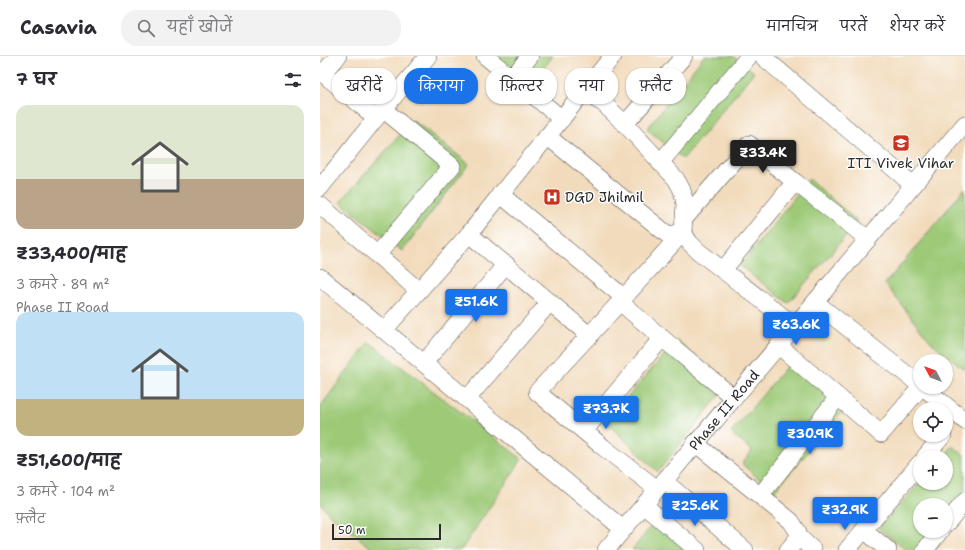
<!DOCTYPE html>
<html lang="hi">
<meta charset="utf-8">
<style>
:root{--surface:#fff;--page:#f2f2f3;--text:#2b2b33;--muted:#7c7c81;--line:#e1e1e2;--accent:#1a73e8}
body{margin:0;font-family:"Shantell Sans","Playpen Sans Deva",sans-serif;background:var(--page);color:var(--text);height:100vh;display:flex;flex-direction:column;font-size:15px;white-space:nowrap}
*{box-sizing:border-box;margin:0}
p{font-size:13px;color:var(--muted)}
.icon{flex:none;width:22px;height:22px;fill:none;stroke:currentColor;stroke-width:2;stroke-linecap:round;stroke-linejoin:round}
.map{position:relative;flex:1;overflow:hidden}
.panel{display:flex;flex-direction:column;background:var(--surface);width:320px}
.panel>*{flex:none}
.top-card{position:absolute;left:12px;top:12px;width:380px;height:36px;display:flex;gap:8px}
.needle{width:26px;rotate:311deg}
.tools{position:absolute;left:593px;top:298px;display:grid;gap:8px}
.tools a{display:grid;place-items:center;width:40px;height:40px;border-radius:50%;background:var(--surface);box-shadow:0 1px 3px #0004;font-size:20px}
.scale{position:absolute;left:12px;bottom:10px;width:109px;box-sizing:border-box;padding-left:4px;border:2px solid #2b2b2b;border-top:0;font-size:11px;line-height:14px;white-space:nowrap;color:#2b2b2b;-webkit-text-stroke:3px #fff;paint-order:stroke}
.price{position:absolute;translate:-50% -34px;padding:0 9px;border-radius:4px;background:var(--accent);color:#fff;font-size:13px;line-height:26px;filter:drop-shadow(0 1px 2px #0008)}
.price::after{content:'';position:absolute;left:50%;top:24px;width:12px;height:9px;margin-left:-6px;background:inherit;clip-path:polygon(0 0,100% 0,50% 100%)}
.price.active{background:#222;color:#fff}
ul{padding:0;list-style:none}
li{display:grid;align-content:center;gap:8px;height:212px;padding:0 16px}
li span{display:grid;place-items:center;height:124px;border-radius:12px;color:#555}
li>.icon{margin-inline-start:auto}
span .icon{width:72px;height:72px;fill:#fffc;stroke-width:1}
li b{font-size:17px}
h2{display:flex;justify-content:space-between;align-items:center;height:48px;padding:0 16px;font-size:17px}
.tag{padding:0 14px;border-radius:16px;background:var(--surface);box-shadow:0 1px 3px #0004;font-size:14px;line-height:36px}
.tag.active{background:var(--accent);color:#fff}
header{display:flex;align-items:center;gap:24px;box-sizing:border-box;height:56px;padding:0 20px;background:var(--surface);border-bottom:1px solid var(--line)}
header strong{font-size:19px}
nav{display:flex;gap:22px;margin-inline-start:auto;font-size:14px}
.search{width:280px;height:36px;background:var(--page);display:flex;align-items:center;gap:10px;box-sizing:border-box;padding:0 14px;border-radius:16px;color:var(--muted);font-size:15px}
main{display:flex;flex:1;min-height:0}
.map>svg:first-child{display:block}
</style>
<header>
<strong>Casavia</strong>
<div class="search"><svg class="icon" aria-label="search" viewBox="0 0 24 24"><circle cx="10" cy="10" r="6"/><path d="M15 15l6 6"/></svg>यहाँ खोजें</div>
<nav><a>मानचित्र</a><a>परतें</a><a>शेयर करें</a></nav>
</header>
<main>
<section class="panel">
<h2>7 घर<svg class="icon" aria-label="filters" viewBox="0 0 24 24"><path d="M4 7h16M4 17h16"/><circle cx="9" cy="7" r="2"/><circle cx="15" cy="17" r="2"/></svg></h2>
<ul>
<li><span style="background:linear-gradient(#dfe7d0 60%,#b9a48a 0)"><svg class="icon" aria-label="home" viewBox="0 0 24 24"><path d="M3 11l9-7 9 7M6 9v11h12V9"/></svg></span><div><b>₹33,400/माह</b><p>3 कमरे · 89 m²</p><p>Phase II Road</p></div></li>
<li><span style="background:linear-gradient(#bfe0f5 70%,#c2b280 0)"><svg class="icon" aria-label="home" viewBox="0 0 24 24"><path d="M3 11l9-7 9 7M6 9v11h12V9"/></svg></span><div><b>₹51,600/माह</b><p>3 कमरे · 104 m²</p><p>फ़्लैट</p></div></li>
</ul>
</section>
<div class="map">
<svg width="645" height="494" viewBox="0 0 645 494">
<rect width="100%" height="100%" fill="#fff"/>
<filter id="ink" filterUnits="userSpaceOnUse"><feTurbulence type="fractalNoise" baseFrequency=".025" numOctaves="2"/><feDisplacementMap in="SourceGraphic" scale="8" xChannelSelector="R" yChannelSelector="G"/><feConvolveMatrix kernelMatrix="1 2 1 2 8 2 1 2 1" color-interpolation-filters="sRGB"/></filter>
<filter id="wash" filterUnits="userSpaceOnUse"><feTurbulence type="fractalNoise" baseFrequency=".012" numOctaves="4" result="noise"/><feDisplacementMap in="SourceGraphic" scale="16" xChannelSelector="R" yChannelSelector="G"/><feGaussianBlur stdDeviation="0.9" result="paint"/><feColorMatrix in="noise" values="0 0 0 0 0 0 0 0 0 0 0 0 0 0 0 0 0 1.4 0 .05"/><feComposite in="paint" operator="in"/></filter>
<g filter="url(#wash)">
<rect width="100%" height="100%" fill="#f2dbbc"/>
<g fill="#9eca78" stroke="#647a52" fill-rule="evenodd">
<path d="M172,0H233L210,30Z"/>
<path d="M384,0H413L434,16L363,103L327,73Z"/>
<path d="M93,64L149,108L82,195L20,146Z"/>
<path d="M489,123L538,166L468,247L420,210Z"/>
<path d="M645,132V314L611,286L565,228Z"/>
<path d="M357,284L407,330L338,416L286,366Z"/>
<path d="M49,286L202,403L141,494H54L11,460L0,447V351Z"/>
<path d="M471,305L526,351L454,436L422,408L432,395L411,377Z"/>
<path d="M633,390L645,400V456L615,494H586L558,472L600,427H626V401H623ZM600,449H626V475H600Z"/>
<path d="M337,463L371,494H312Z"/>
</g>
</g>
<g filter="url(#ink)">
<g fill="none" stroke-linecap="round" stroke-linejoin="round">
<g stroke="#494541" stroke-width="18">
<g id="minor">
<path d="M165,0L242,63"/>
<path d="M442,0L593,129"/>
<path d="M0,15L56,62"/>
<path d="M3,18L18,0"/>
<path d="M192,22L210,0"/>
<path d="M263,36L283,47L305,68L356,123L362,134L365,148L363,176L369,186L378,195L475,270"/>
<path d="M305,68L364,0"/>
<path d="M227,80L348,179L363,176"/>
<path d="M340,107L429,0"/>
<path d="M0,132L56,62L108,0"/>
<path d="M180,138L302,240L300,246"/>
<path d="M0,149L99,235"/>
<path d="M364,163L429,88L475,126L548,183"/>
<path d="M149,178L270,280"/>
<path d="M57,199L132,110L63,53"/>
<path d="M403,214L475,126"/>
<path d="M0,221L303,473"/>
<path d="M300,246L342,282L414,342"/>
<path d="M495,246L600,329"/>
<path d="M64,274L149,178L263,36L293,0"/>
<path d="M458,289L561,378L601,331"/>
<path d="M104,307L186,208"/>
<path d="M603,331L645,365"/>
<path d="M147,343L230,246"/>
<path d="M264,375L342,282"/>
<path d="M375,387L471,465L478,476L479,481L468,494"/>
<path d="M605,401L623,379"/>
<path d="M344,425L425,494"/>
<path d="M337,433L283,391L217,336L300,246L363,176"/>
<path d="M440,440L518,341"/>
<path d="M324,449L377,494"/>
<path d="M626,468L645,445"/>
<path d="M544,474L568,494"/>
<path d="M479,481L493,494"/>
<path id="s1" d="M286,494L645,68"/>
<path d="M527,494L600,407"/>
<path d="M605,494L620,475"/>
</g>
</g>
<use href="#minor" stroke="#fff" stroke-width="17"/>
</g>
</g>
<defs>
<g id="university-square" transform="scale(0.9)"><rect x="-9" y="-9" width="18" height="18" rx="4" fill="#c8321e" stroke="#fff"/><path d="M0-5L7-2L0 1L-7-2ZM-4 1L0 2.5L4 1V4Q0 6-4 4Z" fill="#fff"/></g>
<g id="hospital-square" transform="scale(0.9)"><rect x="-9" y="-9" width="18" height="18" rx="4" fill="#c8321e" stroke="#fff"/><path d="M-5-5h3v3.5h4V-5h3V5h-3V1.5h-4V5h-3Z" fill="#fff"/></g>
</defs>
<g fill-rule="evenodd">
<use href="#university-square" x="581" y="87"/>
<use href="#hospital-square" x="232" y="141"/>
</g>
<g text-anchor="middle" stroke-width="3" stroke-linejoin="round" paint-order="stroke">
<g font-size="14" fill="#2b2b2b" stroke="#fff">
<text x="581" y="112">ITI Vivek Vihar</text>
<text x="245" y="146" text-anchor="start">DGD Jhilmil</text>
</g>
<g font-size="14" fill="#2b2b2b" stroke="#fff">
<text dy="5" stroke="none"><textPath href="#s1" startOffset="183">Phase II Road</textPath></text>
</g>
</g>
</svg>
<div class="tools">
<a><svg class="needle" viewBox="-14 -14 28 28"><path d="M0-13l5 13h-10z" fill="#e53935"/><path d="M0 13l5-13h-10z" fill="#7c7c81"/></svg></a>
<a><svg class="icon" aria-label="locate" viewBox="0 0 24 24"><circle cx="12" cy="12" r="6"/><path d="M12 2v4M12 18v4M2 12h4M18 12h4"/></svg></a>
<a>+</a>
<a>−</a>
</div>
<div class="scale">50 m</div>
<b class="price active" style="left:443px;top:118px">₹33.4K</b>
<b class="price" style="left:156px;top:267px">₹51.6K</b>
<b class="price" style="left:476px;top:290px">₹63.6K</b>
<b class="price" style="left:286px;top:374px">₹73.7K</b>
<b class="price" style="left:490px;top:399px">₹30.9K</b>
<b class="price" style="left:375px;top:471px">₹25.6K</b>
<b class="price" style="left:525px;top:475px">₹32.9K</b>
<div class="top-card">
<a class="tag">खरीदें</a>
<a class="tag active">किराया</a>
<a class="tag">फ़िल्टर</a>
<a class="tag">नया</a>
<a class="tag">फ़्लैट</a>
</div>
</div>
</main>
